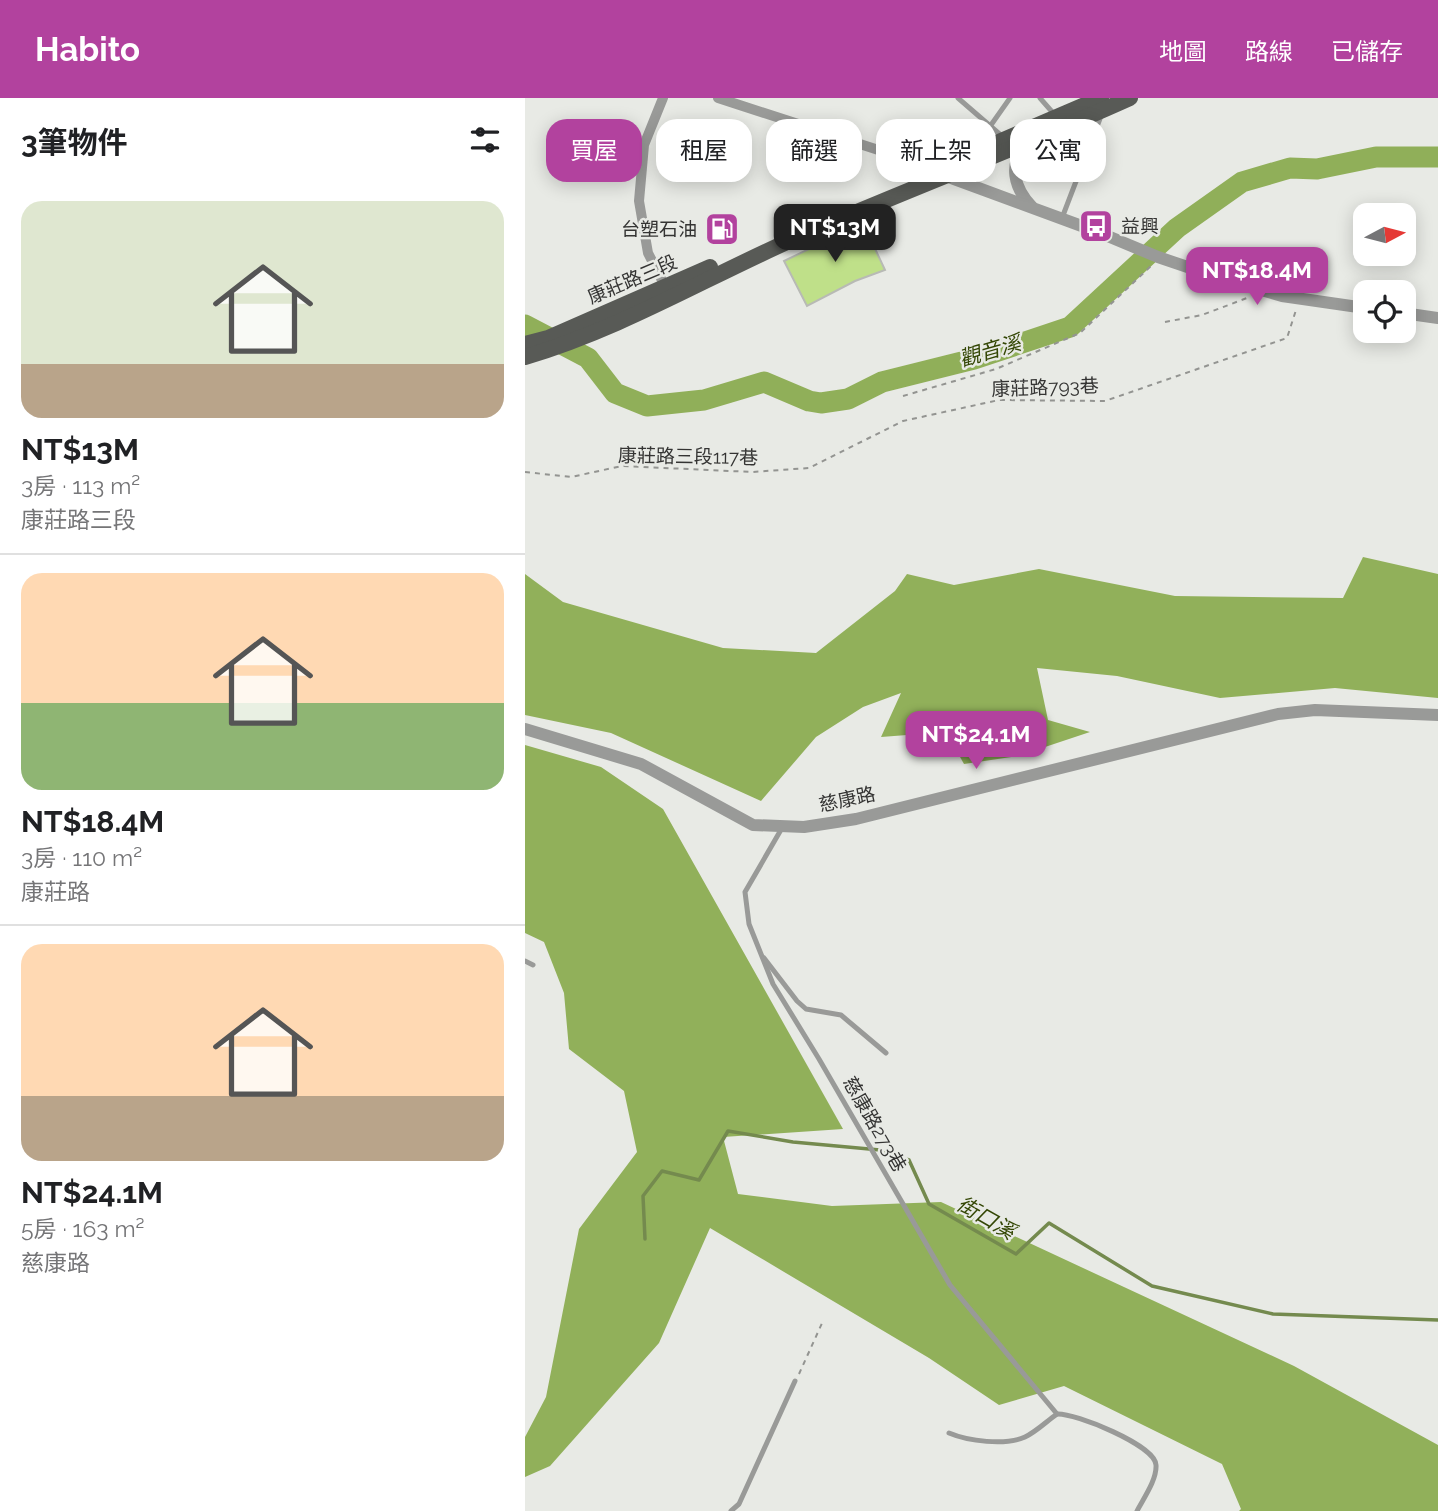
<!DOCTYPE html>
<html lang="zh-TW">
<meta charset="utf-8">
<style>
:root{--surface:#fff;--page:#f2f2f2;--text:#202124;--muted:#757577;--line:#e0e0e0;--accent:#b2429e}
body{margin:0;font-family:Raleway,"Noto Sans TC",sans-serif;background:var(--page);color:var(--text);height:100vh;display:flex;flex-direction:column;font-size:26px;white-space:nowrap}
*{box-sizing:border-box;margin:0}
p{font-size:23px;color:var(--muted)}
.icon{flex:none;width:38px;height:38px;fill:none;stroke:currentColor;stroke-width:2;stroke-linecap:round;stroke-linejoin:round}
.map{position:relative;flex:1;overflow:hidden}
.sheet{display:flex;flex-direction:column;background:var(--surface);width:525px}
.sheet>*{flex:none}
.hud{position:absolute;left:21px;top:21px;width:665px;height:63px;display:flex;gap:14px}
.needle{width:46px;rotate:83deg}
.buttons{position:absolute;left:828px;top:105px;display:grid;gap:14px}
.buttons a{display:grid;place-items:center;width:63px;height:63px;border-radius:14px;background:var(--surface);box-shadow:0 4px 18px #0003;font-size:35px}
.price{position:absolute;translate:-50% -60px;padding:0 16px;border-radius:14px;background:var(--accent);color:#fff;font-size:23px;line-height:46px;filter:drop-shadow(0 2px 4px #0008)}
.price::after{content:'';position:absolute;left:50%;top:42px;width:21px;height:16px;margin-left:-10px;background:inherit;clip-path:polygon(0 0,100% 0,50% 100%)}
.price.current{background:#222;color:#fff}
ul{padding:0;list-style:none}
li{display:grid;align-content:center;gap:14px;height:371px;padding:0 21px}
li+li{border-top:2px solid var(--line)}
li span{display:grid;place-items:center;height:217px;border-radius:21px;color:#555}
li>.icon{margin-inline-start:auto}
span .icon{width:126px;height:126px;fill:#fffc;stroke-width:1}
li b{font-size:30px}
h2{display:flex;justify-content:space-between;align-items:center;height:84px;padding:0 21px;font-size:30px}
.chip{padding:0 24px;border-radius:21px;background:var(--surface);box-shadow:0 4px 18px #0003;font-size:24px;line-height:63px}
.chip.current{background:var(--accent);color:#fff}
header{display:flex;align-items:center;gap:42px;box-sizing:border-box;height:98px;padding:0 35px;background:var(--accent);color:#fff}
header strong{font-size:33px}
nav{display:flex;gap:38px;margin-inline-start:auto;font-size:24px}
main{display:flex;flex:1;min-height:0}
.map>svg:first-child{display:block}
</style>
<header>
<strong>Habito</strong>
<nav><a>地圖</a><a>路線</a><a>已儲存</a></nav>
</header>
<main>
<section class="sheet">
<h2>3筆物件<svg class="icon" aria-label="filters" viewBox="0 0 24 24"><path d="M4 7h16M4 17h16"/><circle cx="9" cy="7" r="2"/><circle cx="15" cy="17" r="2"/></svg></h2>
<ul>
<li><span style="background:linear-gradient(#dfe7d0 75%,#b9a48a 0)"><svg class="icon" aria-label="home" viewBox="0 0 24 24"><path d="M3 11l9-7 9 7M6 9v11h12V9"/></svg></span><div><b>NT$13M</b><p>3房 · 113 m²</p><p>康莊路三段</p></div></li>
<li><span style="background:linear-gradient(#ffd9b3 60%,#8fb573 0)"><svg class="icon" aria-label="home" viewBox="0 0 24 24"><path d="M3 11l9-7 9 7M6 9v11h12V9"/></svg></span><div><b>NT$18.4M</b><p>3房 · 110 m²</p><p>康莊路</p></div></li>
<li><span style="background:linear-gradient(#ffd9b3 70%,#b9a48a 0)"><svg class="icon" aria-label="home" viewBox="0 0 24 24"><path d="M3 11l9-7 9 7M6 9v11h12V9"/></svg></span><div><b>NT$24.1M</b><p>5房 · 163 m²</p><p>慈康路</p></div></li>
</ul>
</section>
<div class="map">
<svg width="913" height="1413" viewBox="0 0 913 1413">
<rect width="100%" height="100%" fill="#e8eae5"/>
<g fill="#91b05a">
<path d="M838,459L913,476V600L810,590L695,600L592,578L512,570L523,622L565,634L493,658L439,666L421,634L356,639L376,595L338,609L291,639L236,703L86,635L0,617V476L38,504L198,550L291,555L370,493L382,476L429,487L514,471L650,498L818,500Z"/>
<path d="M0,647L76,669L138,711L318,1031L198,1039L213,1096L307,1108L416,1104L769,1268L913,1347V1413H714L716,1411L697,1366L539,1288L474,1307L404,1260L185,1130L134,1245L25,1368L0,1379V1339L21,1299L54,1131L112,1054L99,993L44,951L39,895L19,844L0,835Z"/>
</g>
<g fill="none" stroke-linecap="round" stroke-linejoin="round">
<path stroke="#748a4e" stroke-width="3.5" d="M120,1141L118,1098L137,1073L174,1082L203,1033L268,1044L355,1052L384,1062L404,1106L491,1156L524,1125L627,1188L748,1216L913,1222"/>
<path stroke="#90af59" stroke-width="21" d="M0,227L63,260L90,295L122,308L179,302L239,284L284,303L296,305L323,301L357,284L449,261L545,229L652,130L717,84L765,70L792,71L851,59H913"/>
</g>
<path fill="#bfe089" stroke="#b8bab5" stroke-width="2" d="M338,125L360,172L330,183L282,208L259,163Z"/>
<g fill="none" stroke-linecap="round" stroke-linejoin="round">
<g stroke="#939491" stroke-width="2" stroke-dasharray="5 5" stroke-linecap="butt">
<path d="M640,224L677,217L722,200"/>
<path d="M378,298L471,271L555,235L626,168"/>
<path d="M0,374L46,379L97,368L227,374L284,370L378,323L474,302L580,303L762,240L771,212"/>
<path d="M274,1276L298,1223"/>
</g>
<g stroke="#999a98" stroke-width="5">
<path d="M433,0L478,39"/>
<path d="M515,0L529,16"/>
<path d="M466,27L485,0"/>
<path d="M537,120L576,18"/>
<path d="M257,730L220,794L224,826L248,886L294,961L425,1187L532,1316"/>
<path d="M239,860L272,903L281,911L316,917L361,955"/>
<path d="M0,863L8,867"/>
<path d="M424,1335C443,1343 480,1348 500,1339C511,1334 522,1323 532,1316C550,1315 630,1347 631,1367C632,1382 618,1401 612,1413"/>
<path d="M206,1413L214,1406L270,1283"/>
</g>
<g stroke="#999a98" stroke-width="10">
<path d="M138,0L119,47L114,103L123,155L143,194"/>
<path d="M193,0L412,71"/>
</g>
<g stroke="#999a98" stroke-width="12">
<path d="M503,46C482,65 489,90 507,109"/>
<path d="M412,71L421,78L573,134L633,159L698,181L757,198L840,210"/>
<path d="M878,215L913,220"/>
<path d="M0,631L116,666L228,727L279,729L331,721L753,616L790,612L913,617"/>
</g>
<g stroke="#585a56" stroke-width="16">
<path d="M434,61L576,0"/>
<path d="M0,246L23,240L185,169"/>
<path d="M0,259C92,232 175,183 262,144C375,94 492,51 605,0"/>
</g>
</g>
<defs>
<g id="bus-square" transform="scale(1.75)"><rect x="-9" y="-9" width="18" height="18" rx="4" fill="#b2429e" stroke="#e8eae5"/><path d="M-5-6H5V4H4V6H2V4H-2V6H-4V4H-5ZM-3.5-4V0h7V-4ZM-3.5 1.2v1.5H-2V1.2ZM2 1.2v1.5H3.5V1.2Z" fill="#fff"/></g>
<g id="fuel-square" transform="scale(1.75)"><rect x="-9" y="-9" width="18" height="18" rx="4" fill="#b2429e" stroke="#e8eae5"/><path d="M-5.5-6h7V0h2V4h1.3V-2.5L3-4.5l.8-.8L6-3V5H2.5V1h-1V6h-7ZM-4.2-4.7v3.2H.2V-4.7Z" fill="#fff"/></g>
</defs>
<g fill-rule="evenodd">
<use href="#bus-square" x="571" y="128"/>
<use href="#fuel-square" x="197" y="131"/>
</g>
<g text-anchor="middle" stroke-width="5" stroke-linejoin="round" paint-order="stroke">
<g font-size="19" fill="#343433" stroke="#e8eae5" text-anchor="start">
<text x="596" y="135">益興</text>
<text x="172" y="138" text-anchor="end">台塑石油</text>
</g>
<g font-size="19" fill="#343433" stroke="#e8eae5">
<text transform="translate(107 181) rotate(-23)" y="7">康莊路三段</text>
<text transform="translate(520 289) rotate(-2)" y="7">康莊路793巷</text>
<text transform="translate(163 358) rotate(1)" y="7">康莊路三段117巷</text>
<text transform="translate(322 701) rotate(-12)" y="7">慈康路</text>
<text transform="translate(350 1026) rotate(60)" y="7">慈康路273巷</text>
</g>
<g font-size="21" font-style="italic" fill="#334604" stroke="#e8eae5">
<text transform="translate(465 253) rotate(-16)" y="7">觀音溪</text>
<text transform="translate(461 1120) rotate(30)" y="7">街口溪</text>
</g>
</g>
</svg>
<div class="buttons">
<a><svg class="needle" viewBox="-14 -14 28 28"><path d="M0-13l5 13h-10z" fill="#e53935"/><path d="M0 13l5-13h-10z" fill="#757577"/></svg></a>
<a><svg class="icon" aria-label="locate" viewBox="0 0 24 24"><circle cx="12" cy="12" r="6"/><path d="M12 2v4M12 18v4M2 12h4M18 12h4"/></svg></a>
</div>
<b class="price current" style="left:310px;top:166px">NT$13M</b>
<b class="price" style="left:732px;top:209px">NT$18.4M</b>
<b class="price" style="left:451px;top:673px">NT$24.1M</b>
<div class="hud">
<a class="chip current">買屋</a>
<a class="chip">租屋</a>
<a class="chip">篩選</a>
<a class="chip">新上架</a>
<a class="chip">公寓</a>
</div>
</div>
</main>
